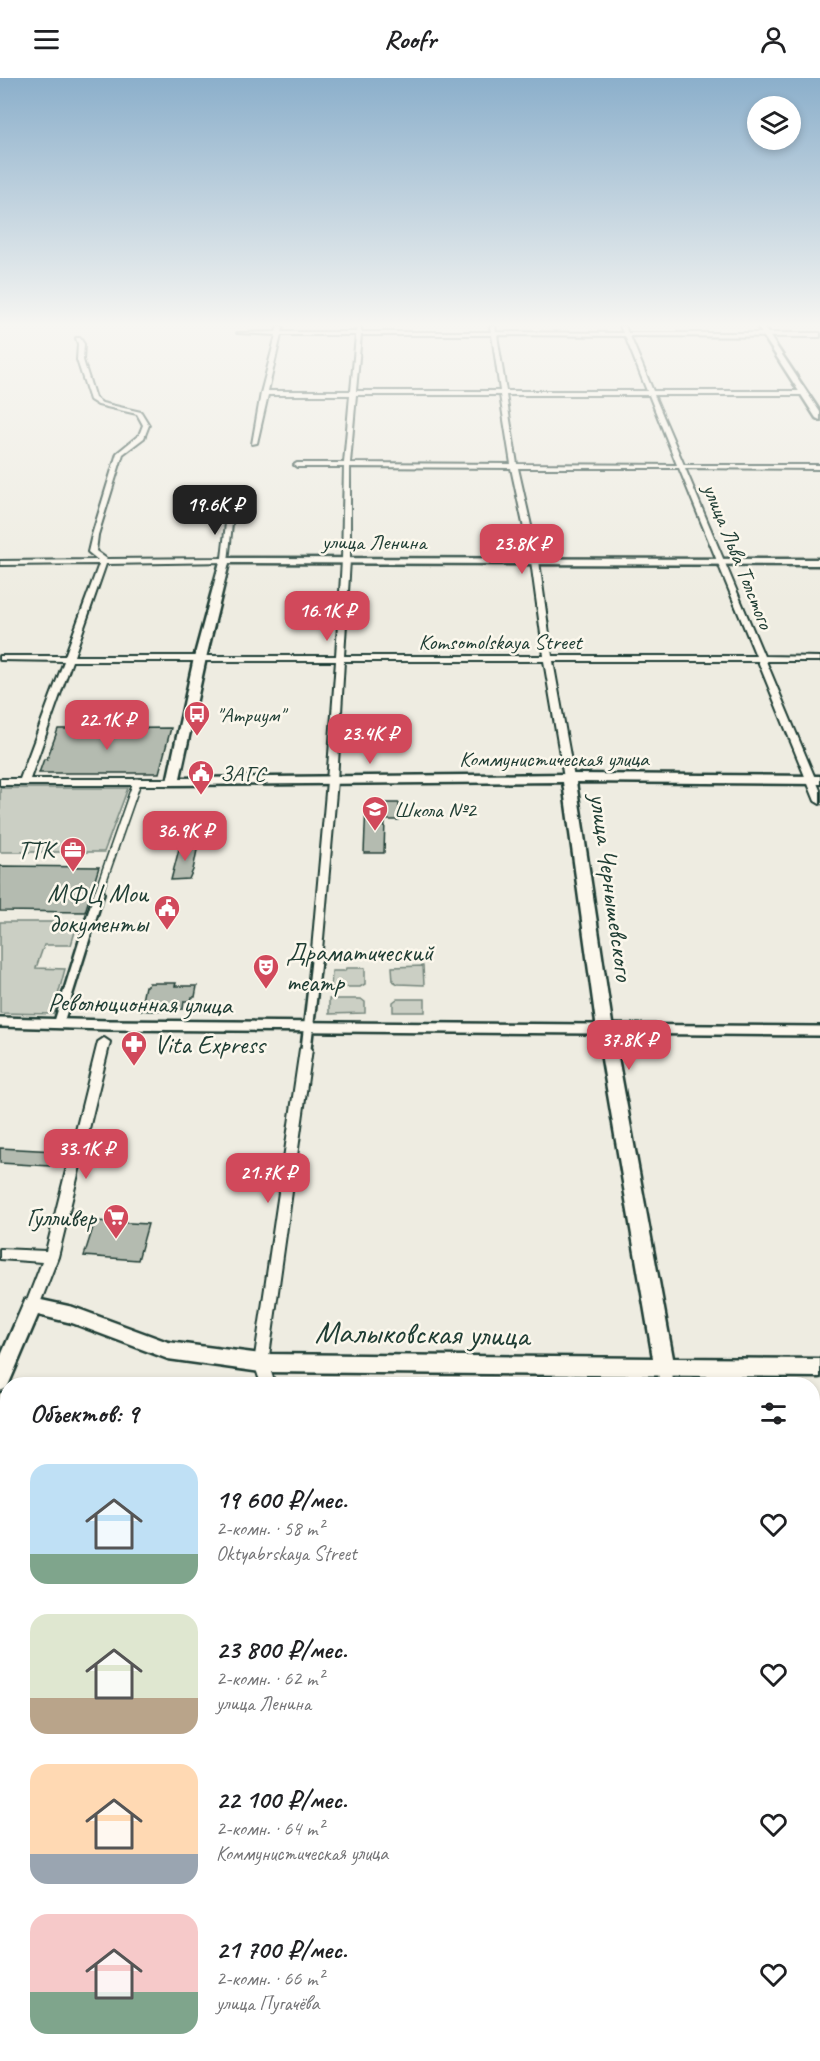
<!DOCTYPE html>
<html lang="ru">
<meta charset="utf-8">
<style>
:root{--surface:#fff;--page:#f2f2f2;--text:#202124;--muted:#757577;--accent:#d1495b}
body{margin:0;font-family:Caveat,sans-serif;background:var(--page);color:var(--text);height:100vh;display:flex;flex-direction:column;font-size:22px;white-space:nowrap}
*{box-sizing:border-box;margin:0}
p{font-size:20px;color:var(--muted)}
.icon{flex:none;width:33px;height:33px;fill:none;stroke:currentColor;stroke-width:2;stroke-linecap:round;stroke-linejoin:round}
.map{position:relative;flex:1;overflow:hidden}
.panel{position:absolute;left:0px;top:1299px;width:820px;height:684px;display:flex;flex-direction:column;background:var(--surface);border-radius:24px 24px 0 0;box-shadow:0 3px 9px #0003}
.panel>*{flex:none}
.buttons{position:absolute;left:747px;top:18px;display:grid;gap:12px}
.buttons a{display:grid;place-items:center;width:54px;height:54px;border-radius:50%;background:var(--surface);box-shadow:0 3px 9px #0003;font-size:30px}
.price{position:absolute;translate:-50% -51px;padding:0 14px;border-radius:12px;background:var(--accent);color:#fff;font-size:20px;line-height:39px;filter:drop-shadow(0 2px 3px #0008)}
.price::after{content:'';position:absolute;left:50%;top:36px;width:18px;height:14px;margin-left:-9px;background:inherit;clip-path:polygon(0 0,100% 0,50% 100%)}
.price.on{background:#222;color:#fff}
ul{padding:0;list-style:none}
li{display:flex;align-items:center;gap:18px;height:150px;padding:0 30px}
li span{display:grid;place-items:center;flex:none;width:168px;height:120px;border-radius:18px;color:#555}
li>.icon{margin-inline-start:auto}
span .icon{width:72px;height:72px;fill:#fffc;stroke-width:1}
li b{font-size:26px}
h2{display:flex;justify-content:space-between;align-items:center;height:72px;padding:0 30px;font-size:26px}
header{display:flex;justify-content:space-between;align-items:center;height:78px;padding:0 30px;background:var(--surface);font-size:27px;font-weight:800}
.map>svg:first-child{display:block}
</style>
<header><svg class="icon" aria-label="menu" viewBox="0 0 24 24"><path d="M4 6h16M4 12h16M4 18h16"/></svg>Roofr<svg class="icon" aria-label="person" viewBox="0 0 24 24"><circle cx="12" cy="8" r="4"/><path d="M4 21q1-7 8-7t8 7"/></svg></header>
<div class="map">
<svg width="820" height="1983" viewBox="0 0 820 1983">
<rect width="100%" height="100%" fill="#eeece1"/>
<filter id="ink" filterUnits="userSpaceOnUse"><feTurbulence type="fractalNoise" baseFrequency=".0167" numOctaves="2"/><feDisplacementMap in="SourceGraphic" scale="12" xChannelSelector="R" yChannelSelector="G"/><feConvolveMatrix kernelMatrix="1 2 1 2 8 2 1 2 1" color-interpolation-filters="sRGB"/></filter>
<g filter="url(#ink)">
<g fill="#cbcfc4" stroke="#75867c" stroke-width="1.5">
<path d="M0,710H128L104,774H0Z"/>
<path d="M0,844H78L71,867H44L36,890L65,891L53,936L0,935Z"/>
<path d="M423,888L424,907L398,906L393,903L392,889Z"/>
<path d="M346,890H365V906L360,909H331L332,893H345Z"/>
<path d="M329,921H361L365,924V935L329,936Z"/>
<path d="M397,921H425V934H393V924Z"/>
</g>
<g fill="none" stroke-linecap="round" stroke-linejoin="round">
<path stroke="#6c7d74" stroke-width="5" d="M0,1370L8,1373"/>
<path stroke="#6c7d74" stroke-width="7" d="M813,1717L820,1719"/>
</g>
<g fill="#b4bbb0" stroke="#1f3d34" stroke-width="1.5">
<path d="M171,650L159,695H39L44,681H47L58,651Z"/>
<path d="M366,725H399V742H385L384,775H364Z"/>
<path d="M180,767H198L193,792L189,801L171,802Z"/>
<path d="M0,788L99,789L85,834L0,833Z"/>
<path d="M149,905H176L175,908H197L195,919H192L191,923H184L183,931L150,933L140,932L145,908H148Z"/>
<path d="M0,1070L55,1073L50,1088L0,1085Z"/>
<path d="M95,1143L148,1146L138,1182L84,1178Z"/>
</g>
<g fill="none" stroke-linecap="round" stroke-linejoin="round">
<g stroke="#1f3d34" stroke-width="10">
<path id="pedestrian-far1" d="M98,816L137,704"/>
</g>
<g stroke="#1f3d34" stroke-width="14">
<g id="pedestrian">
<path d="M0,944L108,947L820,953"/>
<path d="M59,944L99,815"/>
<path d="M306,971L316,883"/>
</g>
</g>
<g stroke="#1f3d34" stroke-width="4">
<g id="minor">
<path d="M278,248L283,249L282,254H356L357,248H361V254H491L490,249L495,248L496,254L623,255L620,248H625L628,255H820V259L630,258L653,313H804L807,315L804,317H654L684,387H820V391L685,390L764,578L820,579V583H766L820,712V726L815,723L758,583H553L574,700L569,703L564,700L544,583H344L337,703L321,883L316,886L311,883L327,703L336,583H72L30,701H173L178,704L173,707H0V701H20L64,583L0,582V578H65L99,486L0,487V483L98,482L88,474L92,457L117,375L139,357L143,347L137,336L98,327L90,322L77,282L78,266L76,260H80L84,266L83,282L95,320L102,325L141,334L149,347L144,360L123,376L98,457L96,473L107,481L222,480L227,436L230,434L233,436L228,484L106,486L74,578H336L342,482L344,389H297L294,387L297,385H344L350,317H268L257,365L252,366L261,315L276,257L237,255L276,254ZM281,257H356L351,313H268ZM361,257H492L500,313H356ZM497,257L625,258L647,313H506ZM356,317H500L511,386L350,385ZM506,317H649L677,387L517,386ZM350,389L511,390L531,483L544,578H344L350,482ZM518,390H679L756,578H552L539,483Z"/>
<path d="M104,960L110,964L58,1179L39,1228L37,1232L32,1234L27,1232L25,1228L42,1184L0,1181V1171L46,1173L98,964Z"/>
<path d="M306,967L312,971L268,1285L275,1306H261L254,1285L300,971Z"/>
<path d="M665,1284L670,1286L672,1290L673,1306H659L658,1290L660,1286Z"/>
<path d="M813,1496L820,1497V1513L813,1512Z"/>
<path d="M0,1707L8,1709V1728L0,1725Z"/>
<path d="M201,1976H222L225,1983H203Z"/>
<path d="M349,1976H371L368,1983H346Z"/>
<path d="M777,1976H798L801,1983H779Z"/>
</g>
</g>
<g stroke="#1f3d34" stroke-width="5">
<g id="tertiary">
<path d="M757,248H763L820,334V342L816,340Z"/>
<path d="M221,480L820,481V487L229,485L206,580L180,700L569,696L820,698V706L576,704L613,952L673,1280L820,1281V1299L261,1294L168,1281L72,1245L38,1237L7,1310L0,1313V1280L25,1222L32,1220L73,1229L168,1264L261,1276L653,1280L597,952L563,704L168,707L167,704L194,580Z"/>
</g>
</g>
<use href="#pedestrian-far1" stroke="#fbf7ec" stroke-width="7"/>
<use href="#pedestrian" stroke="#fbf7ec" stroke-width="9"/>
<use href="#minor" fill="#fbf7ec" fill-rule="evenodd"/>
<use href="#tertiary" fill="#fbf7ec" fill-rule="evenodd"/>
</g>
</g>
<linearGradient id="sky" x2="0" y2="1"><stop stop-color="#8bafcb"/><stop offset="0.47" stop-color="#f7f6f2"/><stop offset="1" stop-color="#f7f6f2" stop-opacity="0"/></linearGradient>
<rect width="820" height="525" fill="url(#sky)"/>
<defs>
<g id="bus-pin" transform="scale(1.35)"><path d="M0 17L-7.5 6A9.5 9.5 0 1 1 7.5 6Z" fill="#d1495b" stroke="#fbf7ec"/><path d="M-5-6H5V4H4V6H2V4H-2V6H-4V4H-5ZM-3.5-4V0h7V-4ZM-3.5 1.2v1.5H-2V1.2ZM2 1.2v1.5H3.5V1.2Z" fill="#fff"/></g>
<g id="civic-pin" transform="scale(1.35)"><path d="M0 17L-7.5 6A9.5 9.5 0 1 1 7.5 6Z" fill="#d1495b" stroke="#fbf7ec"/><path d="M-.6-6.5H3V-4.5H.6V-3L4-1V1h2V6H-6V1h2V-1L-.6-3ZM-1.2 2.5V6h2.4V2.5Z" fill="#fff"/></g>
<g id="school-pin" transform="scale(1.35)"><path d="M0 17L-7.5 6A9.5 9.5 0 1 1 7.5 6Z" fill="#d1495b" stroke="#fbf7ec"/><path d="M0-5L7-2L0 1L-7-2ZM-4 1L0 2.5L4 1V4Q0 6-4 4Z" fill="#fff"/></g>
<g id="office-pin" transform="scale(1.35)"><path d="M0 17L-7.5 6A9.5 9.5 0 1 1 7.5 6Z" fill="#d1495b" stroke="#fbf7ec"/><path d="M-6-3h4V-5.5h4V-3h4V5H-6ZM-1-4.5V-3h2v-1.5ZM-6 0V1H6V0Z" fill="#fff"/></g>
<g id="theatre-pin" transform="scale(1.35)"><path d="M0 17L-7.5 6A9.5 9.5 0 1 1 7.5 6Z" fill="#d1495b" stroke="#fbf7ec"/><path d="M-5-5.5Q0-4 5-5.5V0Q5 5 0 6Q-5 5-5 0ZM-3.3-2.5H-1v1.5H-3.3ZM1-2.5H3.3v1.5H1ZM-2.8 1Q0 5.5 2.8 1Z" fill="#fff"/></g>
<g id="pharmacy-pin" transform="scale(1.35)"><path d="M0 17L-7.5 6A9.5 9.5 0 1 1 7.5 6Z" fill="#d1495b" stroke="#fbf7ec"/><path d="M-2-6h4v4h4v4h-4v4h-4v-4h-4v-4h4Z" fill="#fff"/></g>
<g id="supermarket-pin" transform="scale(1.35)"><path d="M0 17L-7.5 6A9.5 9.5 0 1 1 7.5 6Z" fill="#d1495b" stroke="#fbf7ec"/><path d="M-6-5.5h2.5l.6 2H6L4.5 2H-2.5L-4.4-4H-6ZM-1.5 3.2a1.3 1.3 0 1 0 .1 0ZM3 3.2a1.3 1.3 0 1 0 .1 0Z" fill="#fff"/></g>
</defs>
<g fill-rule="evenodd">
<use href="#bus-pin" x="197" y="636"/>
<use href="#civic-pin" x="201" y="695"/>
<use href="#school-pin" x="375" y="731"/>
<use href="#office-pin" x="73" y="772"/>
<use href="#civic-pin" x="167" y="830"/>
<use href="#theatre-pin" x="266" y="889"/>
<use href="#pharmacy-pin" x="134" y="966"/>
<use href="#supermarket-pin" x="116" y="1139"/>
</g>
<g text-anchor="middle" stroke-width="5" stroke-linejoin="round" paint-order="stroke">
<g font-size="22" fill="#1f3d34" stroke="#fbf7ec">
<text x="374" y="471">улица Ленина</text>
<text transform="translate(739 478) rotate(68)" y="8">улица Льва Толстого</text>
<text x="500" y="571">Komsomolskaya Street</text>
<text x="554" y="688">Коммунистическая улица</text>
</g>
<g font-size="22" fill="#1f3d34" stroke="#fbf7ec" text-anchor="start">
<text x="216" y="644">"Атриум"</text>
<text x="220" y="703">ЗАГС</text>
<text x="394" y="739">Школа №2</text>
</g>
<g font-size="26" fill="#1f3d34" stroke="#fbf7ec" text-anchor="end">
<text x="54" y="781">ТТК</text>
<text x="148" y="824">МФЦ Мои<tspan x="148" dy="30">документы</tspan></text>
<text x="286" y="883" text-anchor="start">Драматический<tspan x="286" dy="30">театр</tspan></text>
<text x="154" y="975" text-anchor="start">Vita Express</text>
<text x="96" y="1148">Гулливер</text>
</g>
<g font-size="26" fill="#1f3d34" stroke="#fbf7ec">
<text transform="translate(612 809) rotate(82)" y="9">улица Чернышевского</text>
<text transform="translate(140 925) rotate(1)" y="9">Революционная улица</text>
</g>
<g font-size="32" fill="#1f3d34" stroke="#fbf7ec">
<text transform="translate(422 1255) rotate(1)" y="11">Малыковская улица</text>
</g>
</g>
</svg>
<div class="buttons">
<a><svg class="icon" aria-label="layers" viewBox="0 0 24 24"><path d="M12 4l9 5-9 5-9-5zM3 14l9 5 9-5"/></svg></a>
</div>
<b class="price on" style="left:215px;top:458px">19.6K ₽</b>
<b class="price" style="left:522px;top:497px">23.8K ₽</b>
<b class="price" style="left:327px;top:564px">16.1K ₽</b>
<b class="price" style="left:107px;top:673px">22.1K ₽</b>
<b class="price" style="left:370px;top:687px">23.4K ₽</b>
<b class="price" style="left:185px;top:784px">36.9K ₽</b>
<b class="price" style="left:629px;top:993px">37.8K ₽</b>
<b class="price" style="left:86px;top:1102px">33.1K ₽</b>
<b class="price" style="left:268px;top:1126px">21.7K ₽</b>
<section class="panel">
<h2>Объектов: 9<svg class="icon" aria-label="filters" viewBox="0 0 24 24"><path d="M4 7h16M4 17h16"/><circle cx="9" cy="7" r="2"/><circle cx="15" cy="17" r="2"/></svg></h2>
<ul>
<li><span style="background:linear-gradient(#bfe0f5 75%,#7fa58c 0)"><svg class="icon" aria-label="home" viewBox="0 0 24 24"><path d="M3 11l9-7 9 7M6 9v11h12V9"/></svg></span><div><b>19 600 ₽/мес.</b><p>2-комн. · 58 m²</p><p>Oktyabrskaya Street</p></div><svg class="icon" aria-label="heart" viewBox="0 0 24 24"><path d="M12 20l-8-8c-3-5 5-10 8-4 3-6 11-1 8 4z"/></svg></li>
<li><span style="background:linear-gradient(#dfe7d0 70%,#b9a48a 0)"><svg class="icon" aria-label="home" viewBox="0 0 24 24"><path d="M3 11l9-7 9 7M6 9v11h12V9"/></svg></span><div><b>23 800 ₽/мес.</b><p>2-комн. · 62 m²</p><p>улица Ленина</p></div><svg class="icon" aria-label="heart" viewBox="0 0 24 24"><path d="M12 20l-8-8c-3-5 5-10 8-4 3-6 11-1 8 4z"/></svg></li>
<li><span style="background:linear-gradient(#ffd9b3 75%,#9aa5b1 0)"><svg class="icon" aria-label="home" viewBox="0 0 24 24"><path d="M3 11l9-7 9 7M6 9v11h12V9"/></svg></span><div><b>22 100 ₽/мес.</b><p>2-комн. · 64 m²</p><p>Коммунистическая улица</p></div><svg class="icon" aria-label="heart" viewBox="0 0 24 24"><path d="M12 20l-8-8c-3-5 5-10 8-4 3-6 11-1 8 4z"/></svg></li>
<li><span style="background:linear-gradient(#f6c9c9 65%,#7fa58c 0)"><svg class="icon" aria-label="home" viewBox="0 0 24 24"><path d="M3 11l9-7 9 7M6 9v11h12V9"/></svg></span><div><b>21 700 ₽/мес.</b><p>2-комн. · 66 m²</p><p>улица Пугачёва</p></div><svg class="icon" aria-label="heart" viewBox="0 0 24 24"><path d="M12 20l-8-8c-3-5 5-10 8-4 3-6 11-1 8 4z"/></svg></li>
</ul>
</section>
</div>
